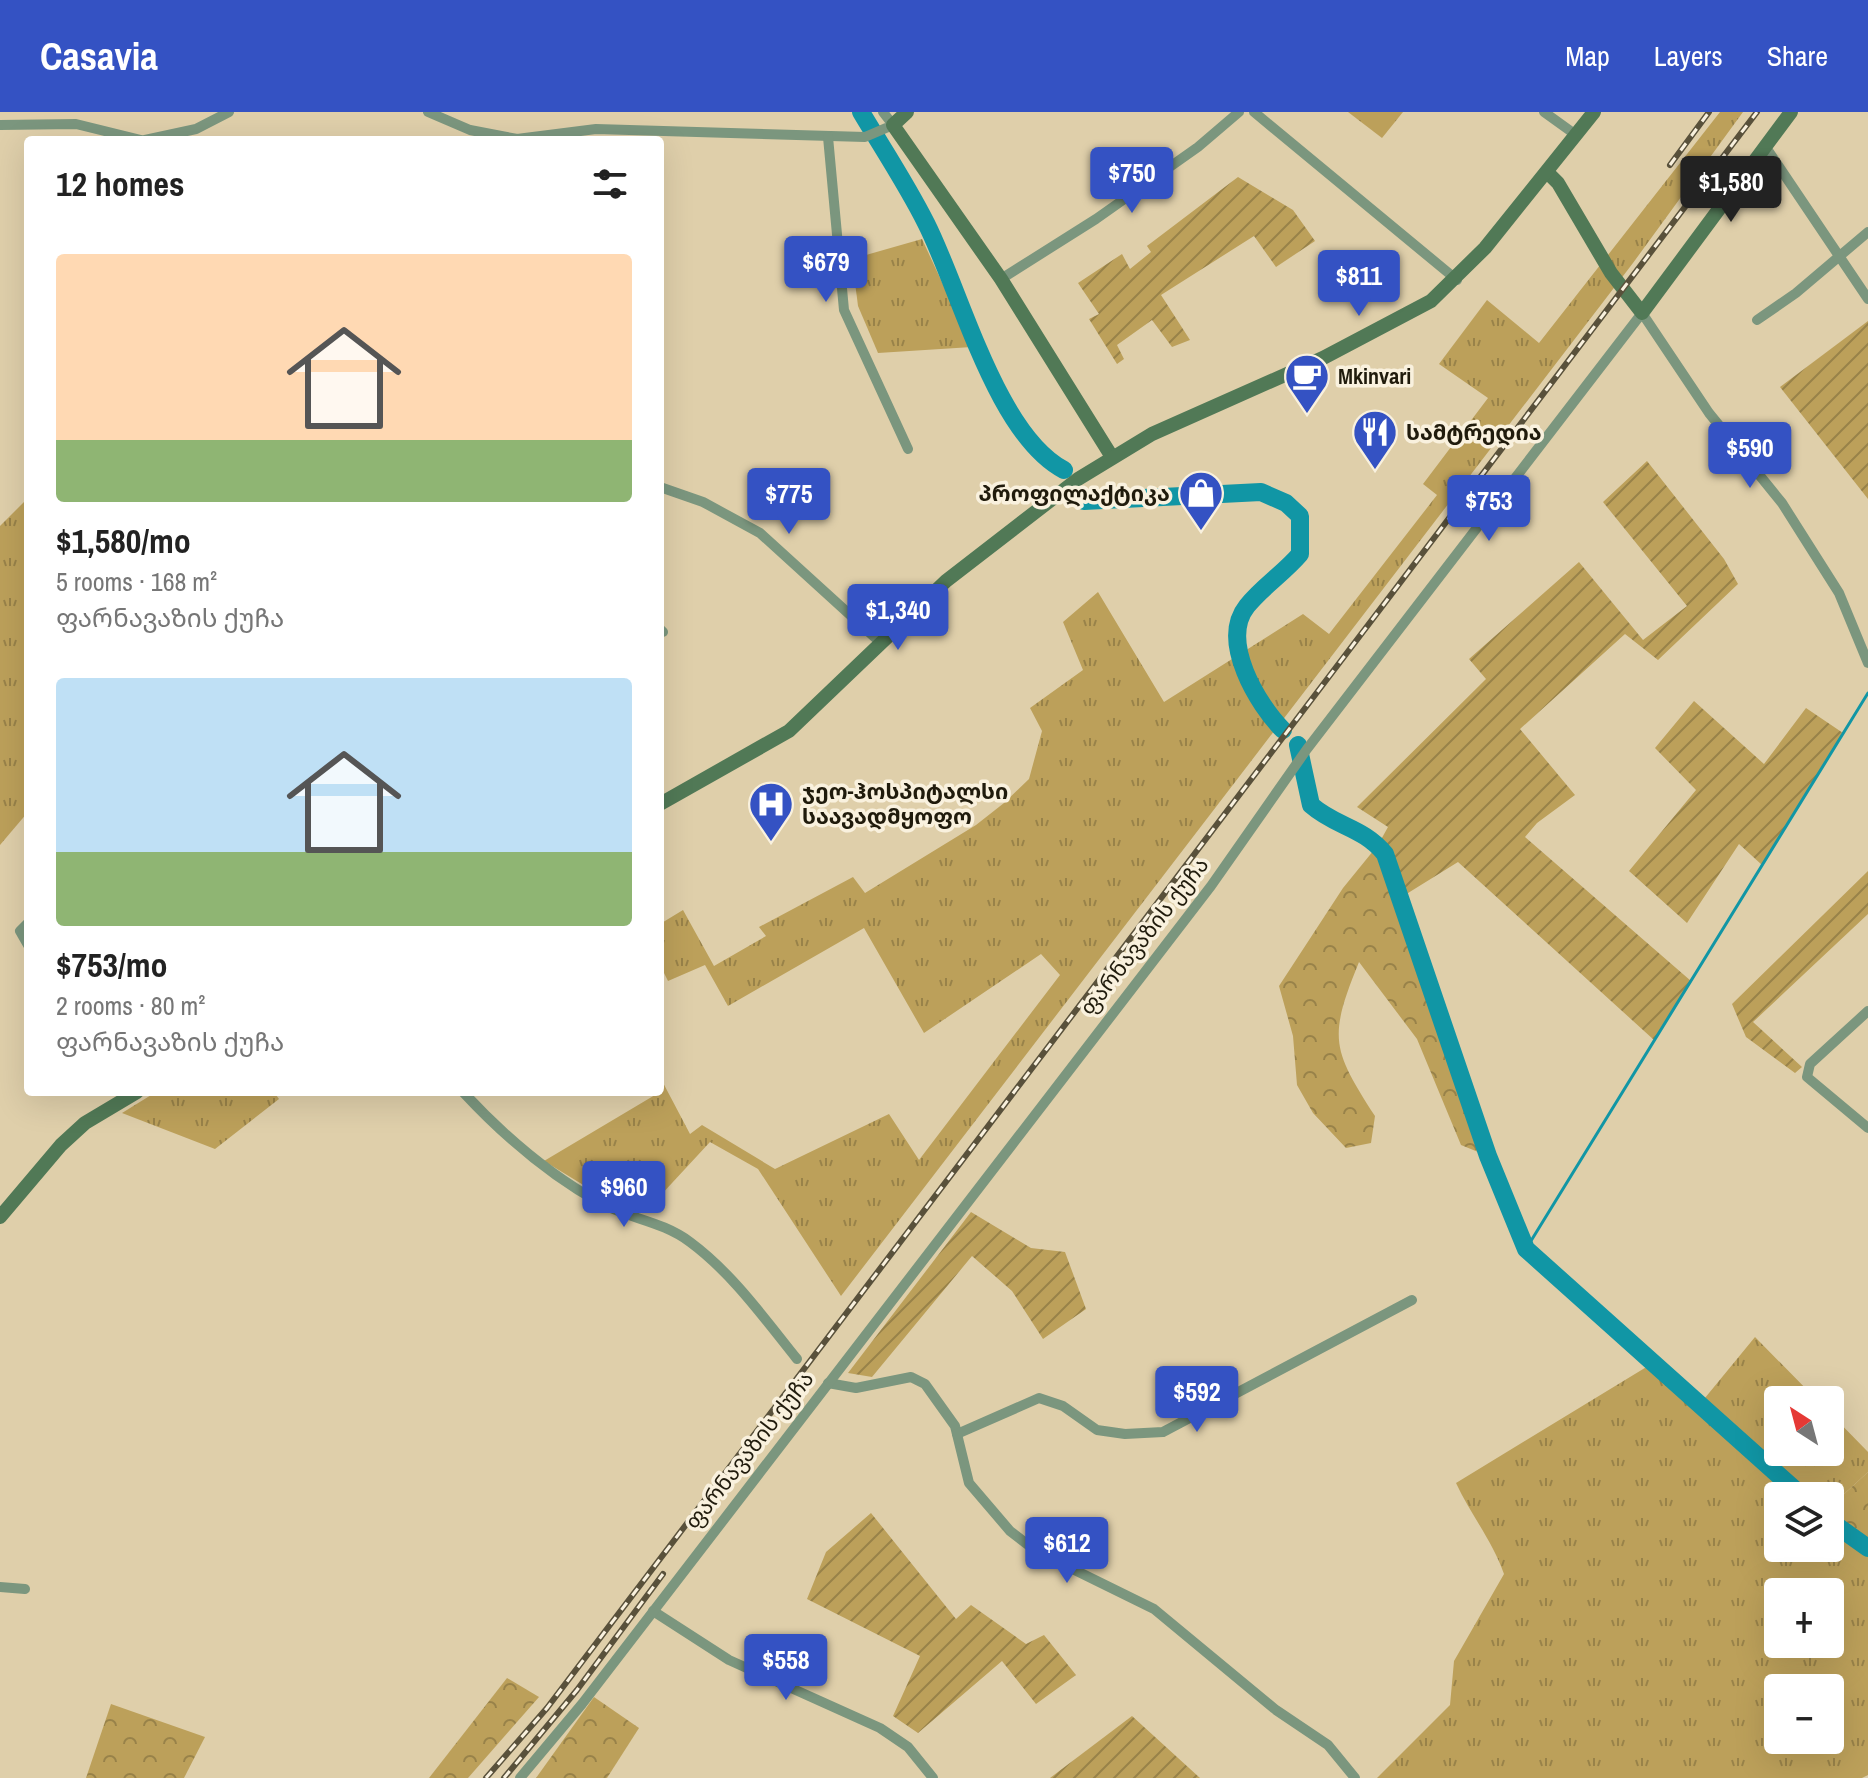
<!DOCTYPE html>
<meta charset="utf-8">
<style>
:root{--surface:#fff;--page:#f2f2f2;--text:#222;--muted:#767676;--accent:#3452c3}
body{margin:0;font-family:"Archivo Narrow","Noto Sans Georgian",sans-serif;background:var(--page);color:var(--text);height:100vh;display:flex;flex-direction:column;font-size:30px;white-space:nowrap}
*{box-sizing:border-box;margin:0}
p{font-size:26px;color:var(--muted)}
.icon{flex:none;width:44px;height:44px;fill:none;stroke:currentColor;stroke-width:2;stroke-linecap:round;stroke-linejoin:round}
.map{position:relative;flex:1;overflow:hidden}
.drawer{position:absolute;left:24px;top:24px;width:640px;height:960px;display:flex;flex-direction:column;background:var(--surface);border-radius:8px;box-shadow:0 8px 32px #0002}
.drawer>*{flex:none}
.needle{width:52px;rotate:324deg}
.buttons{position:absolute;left:1764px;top:1274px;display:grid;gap:16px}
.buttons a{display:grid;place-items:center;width:80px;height:80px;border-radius:8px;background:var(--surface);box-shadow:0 8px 32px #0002;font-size:40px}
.price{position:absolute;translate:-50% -68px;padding:0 18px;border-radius:8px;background:var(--accent);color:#fff;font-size:26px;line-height:52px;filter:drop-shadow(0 2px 4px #0008)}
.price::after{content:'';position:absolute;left:50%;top:48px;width:24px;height:18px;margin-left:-12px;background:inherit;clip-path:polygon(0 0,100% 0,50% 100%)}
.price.active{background:#222;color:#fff}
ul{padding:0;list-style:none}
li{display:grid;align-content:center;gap:16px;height:424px;padding:0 32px}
li span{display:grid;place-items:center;height:248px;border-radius:8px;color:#555}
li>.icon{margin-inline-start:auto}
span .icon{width:144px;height:144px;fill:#fffc;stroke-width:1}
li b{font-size:34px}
h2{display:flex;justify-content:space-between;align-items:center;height:96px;padding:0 32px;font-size:34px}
header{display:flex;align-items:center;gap:48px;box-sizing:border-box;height:112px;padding:0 40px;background:var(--accent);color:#fff}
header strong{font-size:38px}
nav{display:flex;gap:44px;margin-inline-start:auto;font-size:28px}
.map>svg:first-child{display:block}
</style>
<header>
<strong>Casavia</strong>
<nav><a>Map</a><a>Layers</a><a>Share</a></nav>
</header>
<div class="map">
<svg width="1868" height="1666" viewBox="0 0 1868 1666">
<defs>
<pattern id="grass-tufts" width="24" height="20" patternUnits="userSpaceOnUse" patternTransform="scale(2)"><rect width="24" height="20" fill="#bca05a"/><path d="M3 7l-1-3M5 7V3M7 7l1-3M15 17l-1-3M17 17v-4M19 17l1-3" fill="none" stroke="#988249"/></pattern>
<pattern id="forest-crowns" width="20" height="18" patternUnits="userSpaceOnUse" patternTransform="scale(2)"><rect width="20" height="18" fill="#bca05a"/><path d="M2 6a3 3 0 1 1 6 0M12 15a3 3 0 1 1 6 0" fill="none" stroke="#988249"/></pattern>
<pattern id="garden-furrows" width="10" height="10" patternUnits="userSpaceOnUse" patternTransform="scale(2)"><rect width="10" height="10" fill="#bca05a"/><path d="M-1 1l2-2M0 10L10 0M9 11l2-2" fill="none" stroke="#988249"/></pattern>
</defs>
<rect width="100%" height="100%" fill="#dfcfaa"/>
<g fill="url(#grass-tufts)" fill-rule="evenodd">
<path d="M1348,0H1403L1382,26Z"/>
<path d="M1720,0H1743L1633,151L841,1184L758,1057L710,1030L647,1098L603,1085L544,1049L660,980V965L690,1022L702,1013L775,1057L889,1002L919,1048L1060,863L1041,842L924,921L864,816L728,894L705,853L668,869L660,853V812L683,798L714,854L766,824L759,815L853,765L865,781L976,713L1004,691L1029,667L1042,619L1030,596L1083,558L1063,510L1098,480L1164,590L1303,502L1329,522L1437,383L1423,372L1488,286L1439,252L1487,188L1539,231Z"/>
<path d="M922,127L972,235L878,241L858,194L852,147Z"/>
<path d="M28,386V700L0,733V414Z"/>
<path d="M156,980H274L279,987L215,1037L122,1001Z"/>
<path d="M1755,1225L1817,1288H1778V1340H1830V1301L1868,1340V1360L1830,1395V1384H1778V1436H1830V1409L1868,1436V1663L1862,1666H1377L1450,1593L1454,1549L1504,1462C1493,1430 1471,1403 1456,1371L1653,1251L1700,1292ZM1778,1480H1830V1532H1778ZM1778,1576H1830V1628H1778Z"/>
</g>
<g fill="url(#forest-crowns)">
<path d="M1378,733L1389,753L1488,1044L1461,1033L1417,927L1359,850C1328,926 1332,937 1375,1004L1371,1031L1346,1036L1313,1001L1297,973L1293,924L1279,874L1343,776Z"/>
<path d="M1868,1360V1436L1830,1409V1395Z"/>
<path d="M507,1566L539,1585L468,1666H429Z"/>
<path d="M594,1585L639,1616L607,1666H536Z"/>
<path d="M111,1592L205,1625L184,1666H86Z"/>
</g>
<g fill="url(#garden-furrows)">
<path d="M1238,65L1293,98L1315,129L1276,155L1254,124L1161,183L1190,228L1172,235L1152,208L1117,233L1124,247L1117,252L1089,207L1099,202L1078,171L1122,142L1130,157L1151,140L1147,134Z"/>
<path d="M1868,209V387L1780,275Z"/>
<path d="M1647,349L1724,447L1738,472L1658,548L1625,522L1520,617L1575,683L1537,711L1525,725L1691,869L1654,928L1458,750L1400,786L1385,742L1378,733L1388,715L1357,695L1486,567L1469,547L1579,450L1643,528L1687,494L1603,390Z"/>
<path d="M1694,589L1764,652L1806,596L1843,621L1762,753L1739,732L1687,811L1629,759L1696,678L1655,636Z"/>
<path d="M1868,759V802L1753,910L1802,955L1795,961L1746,925L1732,892Z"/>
<path d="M971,1100L1031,1136L1065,1140L1086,1197L1043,1227L1012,1179L972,1144L872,1265L848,1261Z"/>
<path d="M871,1401L956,1507L971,1493L1026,1532L1044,1523L1076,1563L1036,1592L1002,1549L918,1621L893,1604L920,1544L807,1487L826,1440Z"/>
<path d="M1132,1604L1200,1666H1050Z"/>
</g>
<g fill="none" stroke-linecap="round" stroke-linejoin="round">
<path stroke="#1196a5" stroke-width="3" d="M1526,1137L1868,581"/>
<g stroke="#1196a5" stroke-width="18">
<path d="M861,0C883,37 907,73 926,111C961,180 996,322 1064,358"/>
<path d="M1084,389L1261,380L1286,391L1300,404V442C1284,461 1262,475 1247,494C1219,529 1258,593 1283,618"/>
<path d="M1298,633L1311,693C1336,715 1363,715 1385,742L1488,1044L1526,1137L1802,1384"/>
<path d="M1830,1409L1868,1436"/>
</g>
<g stroke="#7b967e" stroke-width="10">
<path d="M428,0L470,18L517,27L596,17L865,25L893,13L883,0"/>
<path d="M1254,0L1457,168"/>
<path d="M1544,0L1576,23"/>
<path d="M0,13L76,12L141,28"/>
<path d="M828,25L844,198L908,337"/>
<path d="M145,28L196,17L229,0"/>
<path d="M1765,34L1868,187"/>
<path d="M1001,167L1096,107L1198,35L1239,0"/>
<path d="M1757,208L1796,181L1868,120"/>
<path d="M660,375L703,390L760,421L881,531"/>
<path d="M660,517L663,520"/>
<path d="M28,811L20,819L28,833"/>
<path d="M1868,899L1810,952L1807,965L1868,1016"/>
<path d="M463,980C503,1023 548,1062 600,1091C630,1107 662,1109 690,1130C732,1161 764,1206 797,1247"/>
<path d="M828,1271L856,1276L911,1265L925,1272L955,1314L969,1371L1010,1419L1036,1439L1154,1497L1276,1598L1328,1633L1355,1666"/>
<path d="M957,1322L1039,1286L1063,1294L1097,1318L1125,1322L1163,1320L1412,1188"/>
<path d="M0,1475L25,1477"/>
<path d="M653,1499L729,1548L880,1616L908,1635L933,1666"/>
<path d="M520,1666L582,1592L1211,774L1307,637L1642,201L1709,301L1782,391L1839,481L1868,551"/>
</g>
<g stroke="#517956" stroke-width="14">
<path d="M907,0L893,13L1001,167L1112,345"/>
<path d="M1547,60L1558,71L1611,161L1642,201L1791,0"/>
<path d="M660,692L789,619L946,469L1078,367L1152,322L1323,246L1431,189L1485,136L1594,0"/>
<path d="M0,1105L61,1033L85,1011L137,980"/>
</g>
<g stroke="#59513b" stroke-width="6">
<g id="rail">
<path d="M1670,53L1709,0"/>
<path d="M486,1666L547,1596L1757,0"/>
<path d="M504,1666L577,1578L663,1462"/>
</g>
</g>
<use href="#rail" stroke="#f9f1de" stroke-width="3" stroke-dasharray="9" stroke-linecap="butt"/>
</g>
<defs>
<g id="cafe-pin" transform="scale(2.3)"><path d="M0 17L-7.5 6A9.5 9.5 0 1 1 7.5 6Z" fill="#3452c3" stroke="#f9f1de"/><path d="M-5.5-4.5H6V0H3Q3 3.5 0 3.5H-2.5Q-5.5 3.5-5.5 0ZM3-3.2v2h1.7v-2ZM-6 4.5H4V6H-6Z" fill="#fff"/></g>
<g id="restaurant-pin" transform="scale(2.3)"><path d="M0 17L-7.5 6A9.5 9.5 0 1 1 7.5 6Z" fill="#3452c3" stroke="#f9f1de"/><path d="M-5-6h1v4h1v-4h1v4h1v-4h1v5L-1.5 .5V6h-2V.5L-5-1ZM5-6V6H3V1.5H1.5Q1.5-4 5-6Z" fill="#fff"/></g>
<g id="shop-pin" transform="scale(2.3)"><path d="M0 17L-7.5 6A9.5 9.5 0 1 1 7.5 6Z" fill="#3452c3" stroke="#f9f1de"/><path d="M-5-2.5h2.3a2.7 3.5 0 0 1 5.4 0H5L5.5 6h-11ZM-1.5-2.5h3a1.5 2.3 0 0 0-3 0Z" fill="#fff"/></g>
<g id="hospital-pin" transform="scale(2.3)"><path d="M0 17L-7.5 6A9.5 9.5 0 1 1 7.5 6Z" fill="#3452c3" stroke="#f9f1de"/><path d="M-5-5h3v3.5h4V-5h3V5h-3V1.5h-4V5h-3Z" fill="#fff"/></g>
</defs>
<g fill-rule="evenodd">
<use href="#cafe-pin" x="1307" y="264"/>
<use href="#restaurant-pin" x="1375" y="320"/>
<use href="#shop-pin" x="1201" y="381"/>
<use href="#hospital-pin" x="771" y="692"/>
</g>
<g text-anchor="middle" stroke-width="7" stroke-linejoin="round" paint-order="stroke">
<g font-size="22" font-weight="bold" fill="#201b0c" stroke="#f9f1de" text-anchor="start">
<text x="1338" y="272">Mkinvari</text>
<text x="1406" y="328">სამტრედია</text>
<text x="1170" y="389" text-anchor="end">პროფილაქტიკა</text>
<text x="802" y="687">ჯეო-ჰოსპიტალსი<tspan x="802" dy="25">საავადმყოფო</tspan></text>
</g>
<g font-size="22" fill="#201b0c" stroke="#f9f1de">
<text transform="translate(1144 824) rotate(-52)" y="8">ფარნავაზის ქუჩა</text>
<text transform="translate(749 1338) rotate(-52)" y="8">ფარნავაზის ქუჩა</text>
</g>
</g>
</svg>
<div class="buttons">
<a><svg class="needle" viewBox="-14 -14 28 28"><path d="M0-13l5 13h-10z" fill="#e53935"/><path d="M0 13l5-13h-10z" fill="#767676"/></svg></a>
<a><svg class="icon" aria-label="layers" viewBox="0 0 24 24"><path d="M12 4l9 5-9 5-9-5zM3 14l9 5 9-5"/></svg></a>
<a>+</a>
<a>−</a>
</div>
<b class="price" style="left:1132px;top:103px">$750</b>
<b class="price active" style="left:1731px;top:112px">$1,580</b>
<b class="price" style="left:826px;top:192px">$679</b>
<b class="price" style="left:1359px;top:206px">$811</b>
<b class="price" style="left:1750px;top:378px">$590</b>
<b class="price" style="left:789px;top:424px">$775</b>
<b class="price" style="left:1489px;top:431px">$753</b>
<b class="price" style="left:898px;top:540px">$1,340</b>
<b class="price" style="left:624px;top:1117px">$960</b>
<b class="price" style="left:1197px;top:1322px">$592</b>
<b class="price" style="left:1067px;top:1473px">$612</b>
<b class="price" style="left:786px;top:1590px">$558</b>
<section class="drawer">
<h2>12 homes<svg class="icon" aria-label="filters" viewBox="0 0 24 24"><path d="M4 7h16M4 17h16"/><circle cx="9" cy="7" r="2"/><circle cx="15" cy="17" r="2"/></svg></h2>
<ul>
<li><span style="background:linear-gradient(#ffd9b3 75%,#8fb573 0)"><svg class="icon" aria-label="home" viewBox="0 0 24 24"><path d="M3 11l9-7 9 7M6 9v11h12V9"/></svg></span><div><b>$1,580/mo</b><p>5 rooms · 168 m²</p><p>ფარნავაზის ქუჩა</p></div></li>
<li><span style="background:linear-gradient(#bfe0f5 70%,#8fb573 0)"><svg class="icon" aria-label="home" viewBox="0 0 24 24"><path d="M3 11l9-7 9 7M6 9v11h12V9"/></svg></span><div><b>$753/mo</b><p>2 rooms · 80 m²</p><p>ფარნავაზის ქუჩა</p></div></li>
</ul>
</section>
</div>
